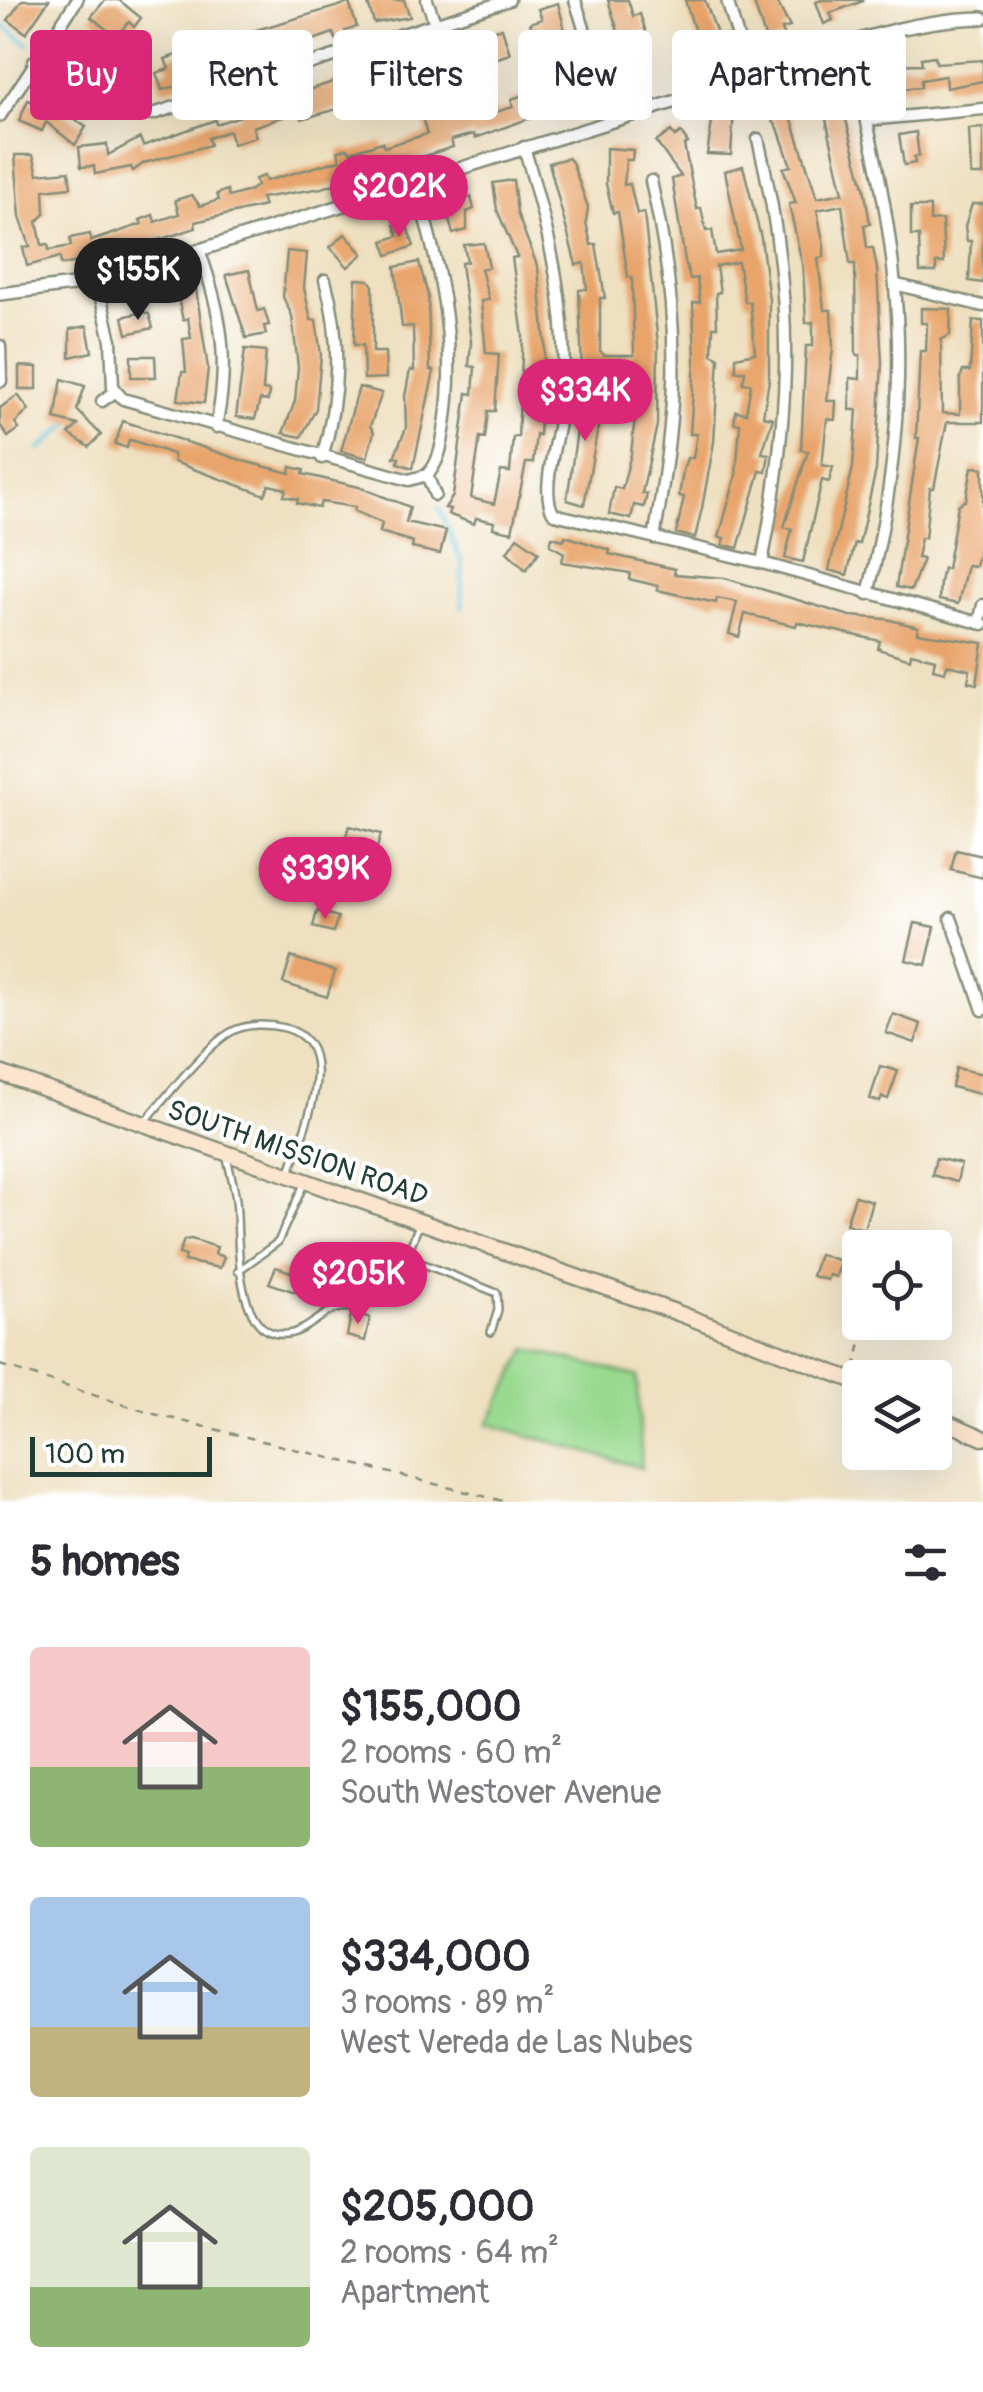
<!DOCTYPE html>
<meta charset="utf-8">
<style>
:root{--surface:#fff;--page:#f7f7f7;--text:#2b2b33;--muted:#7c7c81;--accent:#db2777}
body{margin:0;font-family:Pangolin,sans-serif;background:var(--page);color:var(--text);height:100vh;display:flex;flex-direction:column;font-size:38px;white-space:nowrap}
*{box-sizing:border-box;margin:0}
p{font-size:32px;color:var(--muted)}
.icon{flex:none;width:55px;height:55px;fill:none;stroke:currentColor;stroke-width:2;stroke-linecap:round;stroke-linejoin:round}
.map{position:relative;height:1502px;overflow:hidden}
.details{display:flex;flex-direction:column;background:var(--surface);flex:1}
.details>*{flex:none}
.top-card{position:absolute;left:30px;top:30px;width:925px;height:90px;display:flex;gap:20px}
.tools{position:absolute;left:842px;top:1230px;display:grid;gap:20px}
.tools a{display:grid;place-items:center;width:110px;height:110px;border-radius:10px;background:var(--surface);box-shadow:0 10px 40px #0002;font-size:50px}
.scale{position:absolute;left:30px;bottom:25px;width:182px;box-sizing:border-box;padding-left:10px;border:5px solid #1f3d34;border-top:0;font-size:28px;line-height:35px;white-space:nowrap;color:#1f3d34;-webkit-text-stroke:8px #fff;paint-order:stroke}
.price{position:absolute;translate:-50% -85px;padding:0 22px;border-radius:35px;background:var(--accent);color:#fff;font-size:32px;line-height:65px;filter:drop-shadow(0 2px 5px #0008)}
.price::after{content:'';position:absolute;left:50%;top:60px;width:30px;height:22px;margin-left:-15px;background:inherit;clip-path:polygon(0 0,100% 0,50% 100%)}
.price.selected{background:#222;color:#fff}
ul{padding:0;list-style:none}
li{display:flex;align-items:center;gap:30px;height:250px;padding:0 30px}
li span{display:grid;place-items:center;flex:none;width:280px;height:200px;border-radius:10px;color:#555}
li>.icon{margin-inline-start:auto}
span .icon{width:120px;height:120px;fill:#fffc;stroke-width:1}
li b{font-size:42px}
h2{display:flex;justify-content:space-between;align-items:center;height:120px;padding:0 30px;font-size:42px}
.tag{padding:0 35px;border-radius:10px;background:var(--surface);box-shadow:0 10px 40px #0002;font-size:35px;line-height:90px}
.tag.selected{background:var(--accent);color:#fff}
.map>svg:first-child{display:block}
</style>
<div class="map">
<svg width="983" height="1502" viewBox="0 0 983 1502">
<rect width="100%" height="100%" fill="#fff"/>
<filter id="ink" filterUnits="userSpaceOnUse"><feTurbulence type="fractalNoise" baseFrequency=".01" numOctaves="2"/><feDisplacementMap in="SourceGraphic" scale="20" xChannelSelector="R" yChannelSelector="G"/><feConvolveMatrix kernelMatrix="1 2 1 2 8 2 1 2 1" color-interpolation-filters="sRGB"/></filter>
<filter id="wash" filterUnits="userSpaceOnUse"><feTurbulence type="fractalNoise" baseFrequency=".0048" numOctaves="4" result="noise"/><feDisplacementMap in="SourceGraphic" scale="40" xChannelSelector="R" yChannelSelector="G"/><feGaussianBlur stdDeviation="2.25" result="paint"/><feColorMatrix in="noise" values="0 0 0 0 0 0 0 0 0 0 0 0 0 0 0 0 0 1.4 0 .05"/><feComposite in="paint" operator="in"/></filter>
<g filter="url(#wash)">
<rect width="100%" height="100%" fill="#eee0c0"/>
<path fill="#9ada90" stroke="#5c8c62" stroke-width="2.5" d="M527,1349L637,1376L642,1468L488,1424Z"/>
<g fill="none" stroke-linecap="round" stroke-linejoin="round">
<g stroke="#62c7df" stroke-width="4">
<path d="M0,23L28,44"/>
<path d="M39,450L71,422"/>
<path d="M439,507L462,563V608"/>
</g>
</g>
<g id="blocks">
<g fill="#e8a46a">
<path d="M22,0H49L26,33L8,20Z"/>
<path d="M105,0H119L141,18L134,27L129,22L116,37L91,17Z"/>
<path d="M367,0H404L410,17L374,23Z"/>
<path d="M608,0H628L633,16L640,14L646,32L639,35L643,47L638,48L648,79L636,83L631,70L624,72L616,46L622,44Z"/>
<path d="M685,0H705L722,48L715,51L718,62L706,67Z"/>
<path d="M753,0H776L790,27L782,29L785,38L767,43Z"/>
<path d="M822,0H863V1L830,13L833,20L824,24L816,2Z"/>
<path d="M349,3L357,27L345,31L346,36L336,40L333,33L305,43L290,40L269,46L272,55L245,63L239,59L221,65L224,74L162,90L156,73L169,69L165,59L179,54L182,65L252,41L249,32Z"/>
<path d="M558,3L577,78L590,103L569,111L554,79L549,80L530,23L542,19L538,9Z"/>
<path d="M468,27L471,37L502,28L510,54L371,100L374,109L363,112L362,102L302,119L300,111L253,127L256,137L233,144L229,131L208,138L210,145L144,163L133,171L131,167L95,174L94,166L81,167L79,147L107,144L108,155L140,138L143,146L215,120L216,124L241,116L240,112L342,79L344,84L383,72L387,65L397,61L400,70L424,62L422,54L460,38L458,30Z"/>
<path d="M80,30L102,46L87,68L79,62L83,56L69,46Z"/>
<path d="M935,56L936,63L983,60V81L946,88L945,76L921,80V87L875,91L872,74L885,73L884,65L922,64L921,58Z"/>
<path d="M127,61L137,64L132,81L140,79L135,94L109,86L114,70L122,72Z"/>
<path d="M836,83L864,187L870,224L864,225L867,248H873L877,269L882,363L876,470L859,544L855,543L847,575L829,570L853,467L857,410H850V378L860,379V355H856L855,264H850L842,205L817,210L824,246V257L818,258L824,310H831L833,347L827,401H836L835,420L827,419L822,465L833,467L829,482L822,480L803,562L785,558L792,529L784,527L808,451L801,450L806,346H813V322L806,323L803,268L789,204L796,203L783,168L791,166L778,128L760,103L775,91L791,105L788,107L817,198L843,193L822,102L814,104L811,90Z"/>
<path d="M48,88L59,93L53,106L86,127L75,145L46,122L42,131L19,121L28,100L40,105Z"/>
<path d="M524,95L526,100L531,99L536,116L475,138L474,134L451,140L453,147L322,188L261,198L264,206L195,222L196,228L102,258L61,265L60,257L27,266L23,248L30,246L20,217L15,155H33L38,174L69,171L71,187L44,190L45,214L37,222L42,245L48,244L49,250L71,246L70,238L90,234L91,241L142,224L140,220L153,215L155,222L179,214L175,200L192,195L200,206L219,200L217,194L227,190L229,197L249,191L257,186L255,179L264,176L266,181L340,160L338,151L348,148L350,152L382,142L384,147L427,134L418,105L430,102L435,117L468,107L470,113L488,107L496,112L513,107L511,99Z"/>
<path d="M714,109L734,110L731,155L707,154Z"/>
<path d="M983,128V175H971L969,129Z"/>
<path d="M671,131L675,137L681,133L688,143L684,145L697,209L701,208L706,231L712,230L716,254L741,250L725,171L743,166L761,238L769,300V380L763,416L773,418L762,453L769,454L766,472L760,471L738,548L723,545L725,538L719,537L736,475L740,424L734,423L736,411L746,413L751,384L743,383L745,371H736V357L755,353L750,302H745L738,262L716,266L720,292L716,293L717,327H713L712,354L719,358L714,442L702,508L695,538L676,533L684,497L679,496L683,471L687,458H693L697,434H690L695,361L693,303L700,302L697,278L690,279L685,261L672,179L681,176L656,142Z"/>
<path d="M916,132L919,156L914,157L915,163L904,165L899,135Z"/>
<path d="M606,148L633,150L632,160H626L624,185L630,184L637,214L644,213L658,344L657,425L642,493L647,494L644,507L634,505L631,519L609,514L614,487L622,489L631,454L640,372H634V368H604V372L582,373L579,290L587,289L584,263L576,265L549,163L568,158L572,162L588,207L586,222L591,245L596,244L605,298H600V351L604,355H634L632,277H628L618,212L613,213L606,184Z"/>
<path d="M513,180L517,213L538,268L545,342L539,435L536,434L533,463H526L512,532L493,528L494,522L476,518L474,524L448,514L450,509L445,508L453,496L467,393L473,394L475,367L469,366L471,342L461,263L467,262L464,245L484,243L489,267L481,269L489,300L481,301L486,353L499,354L495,411H488L485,438L480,437L471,498L494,504L501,471L510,472L513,437H518L523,336L512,258L517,257L497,210L493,183Z"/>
<path d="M471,197L474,209L467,212V230L453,234L445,205Z"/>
<path d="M972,204H983V283L969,281L971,241H967L965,226Z"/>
<path d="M911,207H930V221L942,220L944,263H936V272H920L919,236H911Z"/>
<path d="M405,221L414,246L388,255L383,241L398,236L394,225Z"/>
<path d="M345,234L363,254L348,267L330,247Z"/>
<path d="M287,251L307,253L304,288L311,320H316L321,355L316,409L301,437L283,433L295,401L298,367L292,316L283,297Z"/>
<path d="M419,262L428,296L430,370L434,371L413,468L398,463L399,458L394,457L406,428L405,396L410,370L414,371L413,326L402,327L395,267Z"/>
<path d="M249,270L258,311L264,309L269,325L264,326L266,334L246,338L226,275Z"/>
<path d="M356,279L369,280L373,286V352H385L386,378L364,379L363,345H354Z"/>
<path d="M196,289L208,368L204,403L178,400L182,372H186L183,339L191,338L188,318L183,320L177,294Z"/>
<path d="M921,308L951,309L950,335L941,340L942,413L960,414V378L963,371H970L973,321H983V422H947L934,488H930L925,538H921L917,558L923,559L911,590L896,587L919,438H916L920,351H926L927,323H921Z"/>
<path d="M142,312L149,314L153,328L127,334L123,317Z"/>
<path d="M87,326L92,352L70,357V329Z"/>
<path d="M245,349L266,351L263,390L269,391L268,401L260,400L255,419L236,417Z"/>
<path d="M131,356H155L156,377H131Z"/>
<path d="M19,366L37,367V389H19Z"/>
<path d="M62,379L85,386L77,410L101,435L89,447L69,434L78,425L55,419Z"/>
<path d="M359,387L382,393L370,426L374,432L367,458L341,451Z"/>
<path d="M583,388L603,389V400L584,505L567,500Z"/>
<path d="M18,395L29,410L15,423L19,429L8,437L0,425V408Z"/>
<path d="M123,421L247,462L290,473L291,467L304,470L303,474L359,487L410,507L406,522L446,531L440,554L412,548L413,542L380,532L382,523L354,511L355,507L321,502L319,508L297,503L298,499L284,496L286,489L269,485L265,495L174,462L173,454L134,441L129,440L127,448L115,444Z"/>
<path d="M972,467L983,468V535L975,566L967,565L958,604L939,600L940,582L943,568L947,569L958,505L966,500Z"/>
<path d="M565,536L610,550L609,554L675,569L674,574L725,578L850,616L886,619L918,627L917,633L983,643L977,684L968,682L970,670L947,665L945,672L933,669L935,659L911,653L910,659L878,649L880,641L797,622L796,626L745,614L739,637L729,634L737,602L717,598L716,603L657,590L658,586L629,579L630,573L562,562L564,553L550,545L552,537L564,540Z"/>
<path d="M517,537L539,552L526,570L507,552Z"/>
<path d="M349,826L381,834L376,851L344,842Z"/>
<path d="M956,850L983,856V878L951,870Z"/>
<path d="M317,911L338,917L333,932L313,927Z"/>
<path d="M915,923L935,927L926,965L906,960Z"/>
<path d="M291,957L335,971L327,997L283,983Z"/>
<path d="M893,1014L921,1024L915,1043L886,1033Z"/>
<path d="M880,1066L898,1071L888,1099L882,1097L880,1102L870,1099Z"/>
<path d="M956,1068L983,1074V1095L952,1087Z"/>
<path d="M936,1158L961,1164L957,1182L932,1175Z"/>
<path d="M855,1196L872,1201L864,1229L846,1224Z"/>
<path d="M191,1239L217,1247L215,1254L224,1257L220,1268L184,1261L186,1256L179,1254L184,1240Z"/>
<path d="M819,1254L841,1261L836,1277L829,1275L827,1280L812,1276Z"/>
<path d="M276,1267L300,1275L295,1292L269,1283Z"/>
<path d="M358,1313L370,1318L365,1341L347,1336L351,1314Z"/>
</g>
</g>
</g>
<g filter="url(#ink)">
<use href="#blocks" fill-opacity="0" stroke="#868e7a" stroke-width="2.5"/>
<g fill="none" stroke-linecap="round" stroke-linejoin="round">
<g stroke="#868e7a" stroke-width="10">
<g id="service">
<path d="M145,1122C165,1098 206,1046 231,1032C246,1023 269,1024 285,1028C346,1044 301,1134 290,1172"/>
<path d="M226,1155C230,1170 234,1185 236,1200C240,1233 231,1348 293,1333C308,1329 319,1316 333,1310C341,1307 348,1308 356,1307C396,1297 405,1258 419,1225"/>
<path d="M406,1257L497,1293L498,1310L491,1332"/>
<path d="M238,1271L278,1242L304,1184"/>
</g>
</g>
<g stroke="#868e7a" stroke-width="15">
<g id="minor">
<path d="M427,0L435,23"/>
<path d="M575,0L613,119"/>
<path d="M727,0L750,78"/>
<path d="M846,43C903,242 918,391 868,594"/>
<path d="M34,61L105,109L153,114L509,0"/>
<path d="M0,116L77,0"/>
<path d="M868,120L983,109"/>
<path d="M758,139C795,293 792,409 762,563"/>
<path d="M524,147C549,232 570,313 562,403C560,432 538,492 554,514L762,563L983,624"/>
<path d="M414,181C439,263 458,339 445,425C442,443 440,462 427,475"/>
<path d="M651,181C682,319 679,400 654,538"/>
<path d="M199,250C222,313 230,361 216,427"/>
<path d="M97,282L111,340L113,388L123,399L409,480L427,475"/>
<path d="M898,285L983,306"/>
<path d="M0,346L1,381"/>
<path d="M102,401L115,392"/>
<path d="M322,458C339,399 342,339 325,280"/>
<path d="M427,475L435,495"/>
<path d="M979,623L983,605"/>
<path d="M951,918L983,1010"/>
</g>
</g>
<g stroke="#868e7a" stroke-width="16">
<path id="tertiary" d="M0,294L97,282L750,78C824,51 903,19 983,18"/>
</g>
<g stroke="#868e7a" stroke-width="19">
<g id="secondary">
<path d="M0,1073L678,1313L860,1383"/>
<path d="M935,1417L983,1438"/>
</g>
</g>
<g stroke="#868e7a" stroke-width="2.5" stroke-dasharray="8 8" stroke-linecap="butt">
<path d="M855,1240L852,1261L860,1286"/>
<path d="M860,1288L850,1295L848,1302L860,1316"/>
<path d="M0,1365L150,1413L507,1502"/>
<path d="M855,1368L866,1322"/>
</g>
<use href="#service" stroke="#fff" stroke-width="5"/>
<use href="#minor" stroke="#fff" stroke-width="10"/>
<use href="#tertiary" stroke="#fff" stroke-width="11"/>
<use href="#secondary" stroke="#fce5cf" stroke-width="14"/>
</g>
</g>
<g text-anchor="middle" stroke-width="8" stroke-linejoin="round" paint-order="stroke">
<g font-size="28" fill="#1f3d34" stroke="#fff">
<text transform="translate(298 1152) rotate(19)" y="10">SOUTH MISSION ROAD</text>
</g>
</g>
</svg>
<div class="tools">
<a><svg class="icon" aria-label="locate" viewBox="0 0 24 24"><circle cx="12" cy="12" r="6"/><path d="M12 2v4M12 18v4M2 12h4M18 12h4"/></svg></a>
<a><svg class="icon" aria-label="layers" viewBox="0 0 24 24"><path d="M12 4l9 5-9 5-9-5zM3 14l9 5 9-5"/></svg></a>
</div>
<div class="scale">100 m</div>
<b class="price" style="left:399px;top:240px">$202K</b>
<b class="price selected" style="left:138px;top:323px">$155K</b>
<b class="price" style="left:585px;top:444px">$334K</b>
<b class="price" style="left:325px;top:922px">$339K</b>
<b class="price" style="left:358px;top:1327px">$205K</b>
<div class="top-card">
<a class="tag selected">Buy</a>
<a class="tag">Rent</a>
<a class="tag">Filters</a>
<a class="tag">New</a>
<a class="tag">Apartment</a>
</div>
</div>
<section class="details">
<h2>5 homes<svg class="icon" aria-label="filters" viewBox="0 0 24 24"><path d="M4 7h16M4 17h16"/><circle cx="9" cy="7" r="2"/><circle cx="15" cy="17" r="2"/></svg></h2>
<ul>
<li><span style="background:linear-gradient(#f6c9c9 60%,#8fb573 0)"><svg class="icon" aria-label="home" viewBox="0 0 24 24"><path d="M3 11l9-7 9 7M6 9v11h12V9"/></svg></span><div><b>$155,000</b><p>2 rooms · 60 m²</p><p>South Westover Avenue</p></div></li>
<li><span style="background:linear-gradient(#a9c7e8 65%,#c2b280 0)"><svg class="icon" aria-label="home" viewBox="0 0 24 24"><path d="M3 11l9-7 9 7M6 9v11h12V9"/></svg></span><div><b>$334,000</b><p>3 rooms · 89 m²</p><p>West Vereda de Las Nubes</p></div></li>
<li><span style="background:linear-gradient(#dfe7d0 70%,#8fb573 0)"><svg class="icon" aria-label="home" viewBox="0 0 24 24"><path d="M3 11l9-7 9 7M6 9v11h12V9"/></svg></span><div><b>$205,000</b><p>2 rooms · 64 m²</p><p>Apartment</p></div></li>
</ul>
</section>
